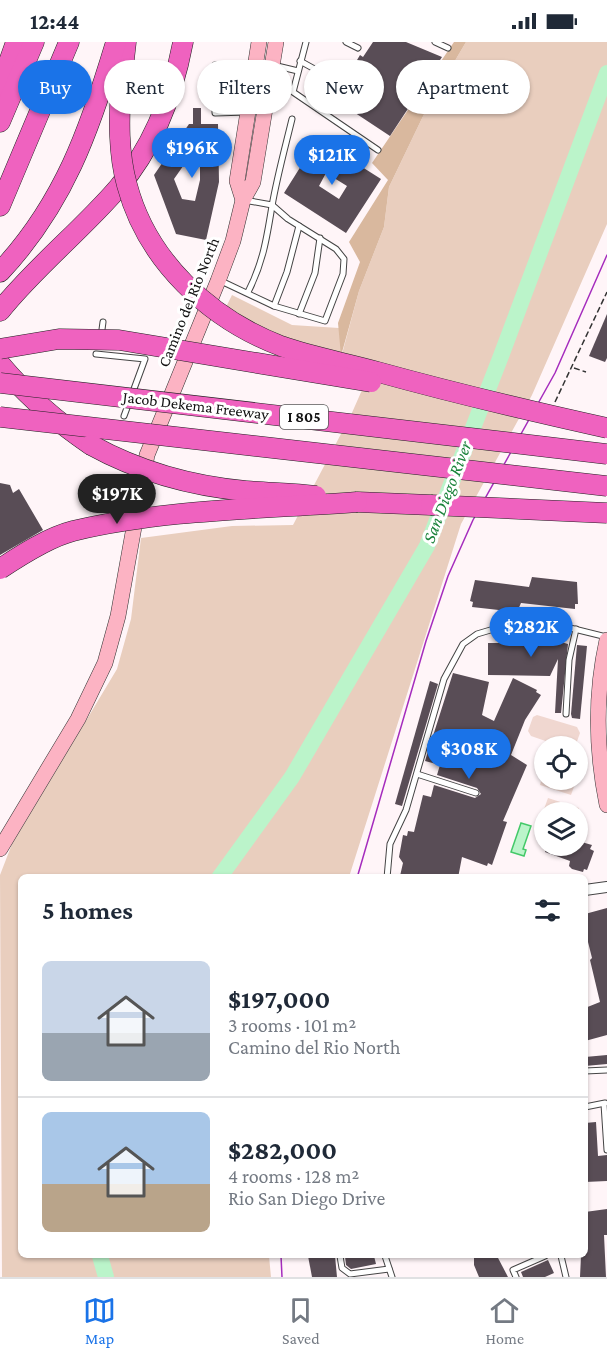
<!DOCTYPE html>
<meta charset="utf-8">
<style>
:root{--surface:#fff;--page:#f2f2f3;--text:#1f2937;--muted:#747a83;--line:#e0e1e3;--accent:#1a73e8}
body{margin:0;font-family:"Crimson Pro",serif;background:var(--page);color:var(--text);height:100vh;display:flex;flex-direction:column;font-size:22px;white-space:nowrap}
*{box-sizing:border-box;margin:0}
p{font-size:20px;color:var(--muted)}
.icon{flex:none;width:33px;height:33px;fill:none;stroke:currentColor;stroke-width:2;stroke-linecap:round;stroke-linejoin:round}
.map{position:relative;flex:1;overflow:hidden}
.details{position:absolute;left:18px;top:832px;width:570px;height:384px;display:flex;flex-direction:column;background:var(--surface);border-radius:9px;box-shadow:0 2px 4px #0004}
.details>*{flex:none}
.hud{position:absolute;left:18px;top:18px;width:572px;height:54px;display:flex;gap:12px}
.controls{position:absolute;left:534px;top:694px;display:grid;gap:12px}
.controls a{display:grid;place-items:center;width:54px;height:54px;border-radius:50%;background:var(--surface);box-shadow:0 2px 4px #0004;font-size:30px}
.price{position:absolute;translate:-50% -51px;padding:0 14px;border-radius:21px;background:var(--accent);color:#fff;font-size:20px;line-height:39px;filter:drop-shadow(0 2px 3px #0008)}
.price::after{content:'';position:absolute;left:50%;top:36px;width:18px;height:14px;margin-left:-9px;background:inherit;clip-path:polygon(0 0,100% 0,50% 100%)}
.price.active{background:#222;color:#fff}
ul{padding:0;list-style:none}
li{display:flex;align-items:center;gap:18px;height:150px;padding:0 24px}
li+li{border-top:2px solid var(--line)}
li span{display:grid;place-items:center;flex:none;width:168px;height:120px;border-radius:9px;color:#555}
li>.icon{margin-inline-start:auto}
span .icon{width:72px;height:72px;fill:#fffc;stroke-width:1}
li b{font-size:26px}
h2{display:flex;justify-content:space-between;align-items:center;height:72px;padding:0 24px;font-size:26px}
.chip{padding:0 21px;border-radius:27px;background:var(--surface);box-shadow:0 2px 4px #0004;font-size:21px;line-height:54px}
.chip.active{background:var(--accent);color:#fff}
.status{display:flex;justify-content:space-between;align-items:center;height:42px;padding:0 30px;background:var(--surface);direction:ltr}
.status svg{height:16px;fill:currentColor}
.tabs{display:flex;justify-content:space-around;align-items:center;height:84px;border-top:2px solid var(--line);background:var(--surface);font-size:16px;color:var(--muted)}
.tabs a{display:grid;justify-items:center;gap:3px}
.tabs .active{color:var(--accent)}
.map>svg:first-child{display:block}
</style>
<div class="status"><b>12:44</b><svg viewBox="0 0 49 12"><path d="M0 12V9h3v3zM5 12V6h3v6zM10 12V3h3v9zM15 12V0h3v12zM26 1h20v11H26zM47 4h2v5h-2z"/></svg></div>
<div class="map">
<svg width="607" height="1235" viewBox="0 0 607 1235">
<rect width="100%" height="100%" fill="#fff5f8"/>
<path fill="#e9cebe" d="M466,0H607V182L532,353L461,482L349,835L21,836V1214H269L271,1235H2L0,833L12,802L117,627L131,577L141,496L232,484L293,483L351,373L373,323L275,297L225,267L232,253L292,283L339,286L342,312L359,249L384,185L389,145L426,68Z"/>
<path fill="#d9b89e" d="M454,0H466L426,68L389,145L384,185L359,249L341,314L338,281L360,220L349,200L388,138L372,121Z"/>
<g fill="#f0d7d0">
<path d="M537,673L577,685L580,691L575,705H563L531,694L528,689L533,675Z"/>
<path d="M544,728V738L576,739L571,753L540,743Z"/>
<path d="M548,756L579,766L578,771L543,770Z"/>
</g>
<path fill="#bbf4ca" stroke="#44c969" stroke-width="1.5" d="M521,781L531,784L523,807L526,808L524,814L511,810Z"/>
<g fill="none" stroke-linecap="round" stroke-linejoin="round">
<g stroke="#bbf4ca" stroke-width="16">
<path d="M219,836L292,735L427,504L501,314L607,31"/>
<path d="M100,1214L106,1235"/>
</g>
</g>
<g fill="#594d56" fill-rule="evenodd">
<path d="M373,0H406L442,15L390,94L334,57L360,13L363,15Z"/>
<path d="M193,66H201V82H218L219,140L206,198L176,192L154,133L189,82H193ZM188,117H200V138L195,159L182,157L174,137Z"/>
<path d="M318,97L381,137L346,191L284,151ZM326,131L347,144L339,157L319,144Z"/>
<path d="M607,272V316L605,320L589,314Z"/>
<path d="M0,441L10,443L13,451L19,447L43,488L0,513Z"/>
<path d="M532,535L577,540L578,562H575V567L521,561L517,570L472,565L473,560L470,559L475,538L529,545Z"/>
<path d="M560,589L561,600L568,602L561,671H555L558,617L550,634L488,633V601H506V591Z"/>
<path d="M577,603L587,604L580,677L572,676L571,672Z"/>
<path d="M453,631L489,640L482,673L494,679L513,636L537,648L536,650L541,653L525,678L511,713L527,723L503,779L507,780L492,823L488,821L487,824L462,815L458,836L400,834L403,821L399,815L403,793L407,794L408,789L414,790L423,753L431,755L434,743L475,756L481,752L477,746L437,733L440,723L425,719Z"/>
<path d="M430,639L438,642L402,764L395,762Z"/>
<path d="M578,799L592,803L590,807L594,809L587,828L584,827L583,830L572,827L569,824L570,819L545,810L547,804H578Z"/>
<path d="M607,866V993L585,999V966L600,960L590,918L592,916L585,888V872Z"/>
<path d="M607,1013V1022L585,1024V1015Z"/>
<path d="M596,1080L598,1114L607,1113V1139L585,1140V1081Z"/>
<path d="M607,1167V1193H604L606,1235H580L581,1214H585V1170Z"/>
<path d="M308,1214H335L337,1235H312Z"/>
<path d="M345,1214H374L376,1222L351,1227L346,1223Z"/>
<path d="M474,1214H497L508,1235H479L474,1223Z"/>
<path d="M548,1218L554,1231L545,1235H523L521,1230Z"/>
</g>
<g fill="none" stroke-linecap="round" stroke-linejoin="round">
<g stroke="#444" stroke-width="7">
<g id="service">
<path d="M306,0L293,50L378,108"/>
<path d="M346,0L358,6"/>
<path d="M435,0L448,6"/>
<path d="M300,19L338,40"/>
<path d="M273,23L298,29"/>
<path d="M247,70L215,71V23L254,22"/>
<path d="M221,239L274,264L325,279L343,232L344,217L336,207L288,177L272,163L244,158"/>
<path d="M248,250C263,221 267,195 272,164C277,135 285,106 292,77"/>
<path d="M274,264L287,230L299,184"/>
<path d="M299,272L315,231L320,196"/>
<path d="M101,295L103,280"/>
<path d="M96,312L145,317L124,374"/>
<path d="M566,672L569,618L576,587"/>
<path d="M417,732L476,751"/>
<path d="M387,836L390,802L406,768L444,637L463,602L477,592L504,584L558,583L607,595"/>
<path d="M585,1029L607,1028"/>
<path d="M604,1062L607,1108"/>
<path d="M585,1065L605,1061"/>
<path d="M340,1214L342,1226L350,1232L389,1227"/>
<path d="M385,1214L392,1235"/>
<path d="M561,1214L566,1235"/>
<path d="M516,1235L513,1228L545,1214"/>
</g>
</g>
<g stroke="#444" stroke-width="12">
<path id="minor" d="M585,848L607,845"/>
</g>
<g stroke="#333" stroke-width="16">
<g id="secondary">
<path d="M243,158L237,139L259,0"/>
<path d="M607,598C595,652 596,709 607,763"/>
<path d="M0,807L78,677L105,621L118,574L147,413L218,239L233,199L243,158L253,140L276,0"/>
</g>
</g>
<g stroke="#222" stroke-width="21">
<g id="motorway">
<path d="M121,44L126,0"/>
<path d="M0,45L16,0"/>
<path d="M0,80L34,0"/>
<path d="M0,164L69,0"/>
<path d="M0,230C64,162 90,87 116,0"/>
<path d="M0,269C35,225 81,189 118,146C154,104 173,53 183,0"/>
<path d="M0,322C26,353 57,380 91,403"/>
<path d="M357,460L431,463"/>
</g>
</g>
<g stroke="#333" stroke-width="1.5" stroke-dasharray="6 3" stroke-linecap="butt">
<path d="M574,326L586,330"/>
<path d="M555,360L607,250"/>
</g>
<use href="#service" stroke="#fff" stroke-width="5"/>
<use href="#minor" stroke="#fff" stroke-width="10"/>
<use href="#secondary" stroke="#fcb3c3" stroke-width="15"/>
<use href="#motorway" stroke="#ef62bf" stroke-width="20"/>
<g stroke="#a52cbd" stroke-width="1.5">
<path d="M357,836L426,599L448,534L473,478L555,331L607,213"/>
<path d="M281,1214L282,1235"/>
</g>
<g stroke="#222" stroke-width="21" stroke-linecap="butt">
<g id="motorway-bridge">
<path d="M121,44C119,77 118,111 127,143C147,219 210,277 281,304C312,315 346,321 378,330C454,351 530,369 607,386"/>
<path d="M0,307L59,297L119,298L371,340"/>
<path d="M0,341L607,412"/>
<path d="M0,375L607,444"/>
<path d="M91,403C140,430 191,444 246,449C269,451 293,451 316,454"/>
<path d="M431,463L607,471"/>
<path d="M0,527C21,513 49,495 73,489C165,467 263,467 357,460"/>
</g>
</g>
<use href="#motorway-bridge" stroke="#ef62bf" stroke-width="20"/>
</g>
<g text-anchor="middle" stroke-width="6" stroke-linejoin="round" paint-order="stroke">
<rect fill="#fff" stroke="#585858" stroke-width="1.5" x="280" y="363" width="48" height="24" rx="4.5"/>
<g font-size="15" font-weight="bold" fill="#111">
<text x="304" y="380">I 805</text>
</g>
<g font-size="16" fill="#111" stroke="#fff">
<text transform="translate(188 260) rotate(-68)" y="6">Camino del Rio North</text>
<text transform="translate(196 363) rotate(7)" y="6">Jacob Dekema Freeway</text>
</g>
<g font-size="18" font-style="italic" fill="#1b833b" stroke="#fff">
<text transform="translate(447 450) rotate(-69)" y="6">San Diego River</text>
</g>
</g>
</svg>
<div class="controls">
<a><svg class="icon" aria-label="locate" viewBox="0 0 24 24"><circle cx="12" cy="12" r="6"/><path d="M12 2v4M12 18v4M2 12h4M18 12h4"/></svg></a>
<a><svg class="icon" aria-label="layers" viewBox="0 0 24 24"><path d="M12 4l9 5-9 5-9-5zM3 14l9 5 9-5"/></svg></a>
</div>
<b class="price" style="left:192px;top:137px">$196K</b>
<b class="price" style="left:332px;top:144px">$121K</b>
<b class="price active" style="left:117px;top:483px">$197K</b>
<b class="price" style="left:531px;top:616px">$282K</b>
<b class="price" style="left:469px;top:738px">$308K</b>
<div class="hud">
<a class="chip active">Buy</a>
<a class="chip">Rent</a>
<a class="chip">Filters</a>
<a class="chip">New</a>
<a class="chip">Apartment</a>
</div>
<section class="details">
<h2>5 homes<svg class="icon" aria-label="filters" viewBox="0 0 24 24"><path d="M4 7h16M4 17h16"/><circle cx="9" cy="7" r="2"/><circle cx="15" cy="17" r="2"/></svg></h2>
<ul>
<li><span style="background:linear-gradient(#c9d6e8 60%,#9aa5b1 0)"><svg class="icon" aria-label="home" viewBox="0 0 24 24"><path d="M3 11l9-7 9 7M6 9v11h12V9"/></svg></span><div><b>$197,000</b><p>3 rooms · 101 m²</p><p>Camino del Rio North</p></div></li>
<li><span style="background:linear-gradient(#a9c7e8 60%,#b9a48a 0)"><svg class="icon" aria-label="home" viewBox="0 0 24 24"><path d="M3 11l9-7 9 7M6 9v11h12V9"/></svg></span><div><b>$282,000</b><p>4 rooms · 128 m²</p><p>Rio San Diego Drive</p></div></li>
</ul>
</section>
</div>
<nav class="tabs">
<a class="active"><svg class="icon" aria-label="map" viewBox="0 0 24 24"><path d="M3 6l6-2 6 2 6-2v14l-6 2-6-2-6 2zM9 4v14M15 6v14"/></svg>Map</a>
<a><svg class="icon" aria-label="saved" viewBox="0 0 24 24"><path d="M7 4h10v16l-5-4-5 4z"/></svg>Saved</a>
<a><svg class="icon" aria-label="home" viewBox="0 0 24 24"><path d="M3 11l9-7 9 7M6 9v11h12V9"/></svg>Home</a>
</nav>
